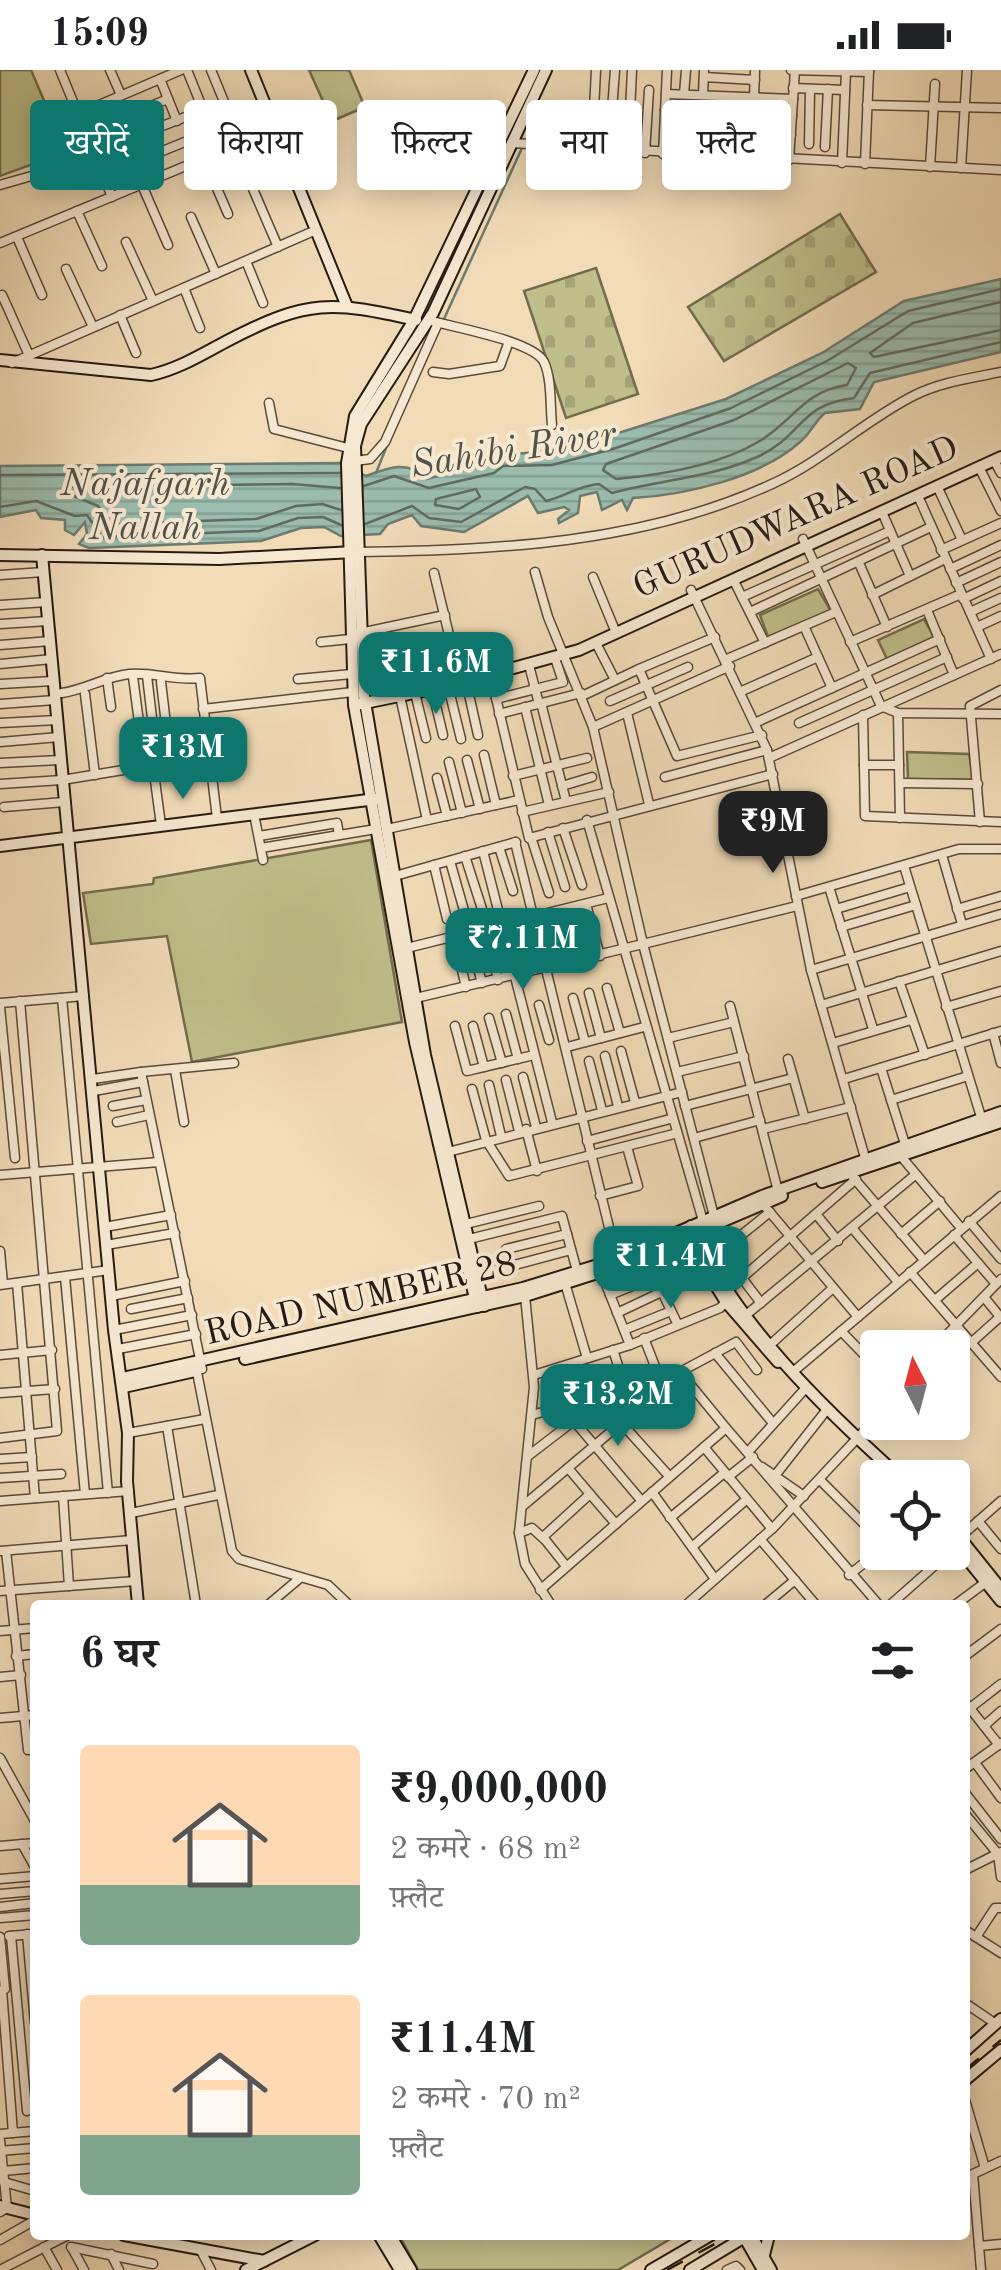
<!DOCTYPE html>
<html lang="hi">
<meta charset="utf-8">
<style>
:root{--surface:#fff;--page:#f2f2f2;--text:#202124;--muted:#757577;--accent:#0f766e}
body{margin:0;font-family:"Old Standard TT","Noto Serif Devanagari",serif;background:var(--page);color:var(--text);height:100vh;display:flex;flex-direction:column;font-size:38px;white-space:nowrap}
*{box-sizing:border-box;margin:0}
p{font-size:32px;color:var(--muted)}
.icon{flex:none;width:55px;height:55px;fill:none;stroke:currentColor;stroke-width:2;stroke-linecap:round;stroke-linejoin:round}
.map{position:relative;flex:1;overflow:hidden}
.drawer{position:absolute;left:30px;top:1530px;width:940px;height:640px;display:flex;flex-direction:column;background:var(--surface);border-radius:10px;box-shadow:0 5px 25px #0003}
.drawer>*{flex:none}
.top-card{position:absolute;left:30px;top:30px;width:942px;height:90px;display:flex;gap:20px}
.needle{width:65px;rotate:354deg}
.controls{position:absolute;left:860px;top:1260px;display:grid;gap:20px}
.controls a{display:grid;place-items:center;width:110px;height:110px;border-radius:10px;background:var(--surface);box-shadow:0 5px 25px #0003;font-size:50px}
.price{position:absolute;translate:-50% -85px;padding:0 22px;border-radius:20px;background:var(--accent);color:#fff;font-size:32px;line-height:65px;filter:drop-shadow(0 2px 5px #0008)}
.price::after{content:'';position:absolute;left:50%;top:60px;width:30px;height:22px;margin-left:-15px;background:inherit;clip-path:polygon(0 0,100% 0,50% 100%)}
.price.selected{background:#222;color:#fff}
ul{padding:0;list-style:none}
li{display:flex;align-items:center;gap:30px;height:250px;padding:0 50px}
li span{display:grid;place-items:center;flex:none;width:280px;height:200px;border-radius:10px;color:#555}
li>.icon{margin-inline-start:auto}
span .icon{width:120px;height:120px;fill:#fffc;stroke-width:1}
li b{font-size:42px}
h2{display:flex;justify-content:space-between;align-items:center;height:120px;padding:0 50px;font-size:42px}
.tag{padding:0 35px;border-radius:10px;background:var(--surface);box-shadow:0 5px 25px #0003;font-size:35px;line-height:90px}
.tag.selected{background:var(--accent);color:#fff}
.status{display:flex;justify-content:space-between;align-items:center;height:70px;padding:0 50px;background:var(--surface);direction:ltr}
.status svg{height:28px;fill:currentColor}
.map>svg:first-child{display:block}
</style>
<div class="status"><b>15:09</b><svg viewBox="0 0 49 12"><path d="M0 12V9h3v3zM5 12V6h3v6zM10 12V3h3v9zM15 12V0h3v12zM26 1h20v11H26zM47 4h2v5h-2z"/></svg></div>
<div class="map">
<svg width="1001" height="2200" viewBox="0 0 1001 2200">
<defs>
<pattern id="cemetery-stones" width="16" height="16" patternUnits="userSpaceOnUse" patternTransform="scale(2.5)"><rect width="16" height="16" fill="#bfbf8b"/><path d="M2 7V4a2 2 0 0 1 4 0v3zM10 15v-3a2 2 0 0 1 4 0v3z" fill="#a4a477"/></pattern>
<pattern id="water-rules" width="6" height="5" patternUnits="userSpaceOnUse" patternTransform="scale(2.5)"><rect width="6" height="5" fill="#9bbcae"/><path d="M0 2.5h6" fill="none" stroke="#85a195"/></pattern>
</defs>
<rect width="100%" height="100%" fill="#f2dcb8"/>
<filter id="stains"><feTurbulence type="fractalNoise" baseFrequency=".002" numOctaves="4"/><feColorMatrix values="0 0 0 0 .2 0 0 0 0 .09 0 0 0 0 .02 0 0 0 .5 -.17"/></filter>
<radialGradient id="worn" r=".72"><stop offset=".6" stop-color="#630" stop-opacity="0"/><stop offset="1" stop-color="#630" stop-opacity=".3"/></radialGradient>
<g fill="url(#cemetery-stones)" stroke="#726c4e" stroke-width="2.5">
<path d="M840,144L876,202L724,291L688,237Z"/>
<path d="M596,198L638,324L566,348L524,221Z"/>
</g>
<g fill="#bfbf8b" stroke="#726c4e" stroke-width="2.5">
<path d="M0,0H31L66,82L0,106Z"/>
<path d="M309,0H349L365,37L332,51Z"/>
<path d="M818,519L831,541L768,567L760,545Z"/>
<path d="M924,549L934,567L887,589L878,570Z"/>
<path d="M907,682L969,684L974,710L908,709Z"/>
<path d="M371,770L402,952L192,992L167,866L91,874L83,823L153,814L154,808Z"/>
<path d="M399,2165H677L618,2200H418Z"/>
</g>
<path fill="url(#water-rules)" stroke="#6c7b70" stroke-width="2.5" d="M1001,209V282L874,312L860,339L825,343C815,351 810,364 800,372C760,408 685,425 633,428L627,440L622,430L602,440L597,422L580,426L578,443L559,453L558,449L569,440L564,437L538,443L528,426L464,462L421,456L412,445L388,454L380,464L341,466L324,457L301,458L261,471L89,478L79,474L87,464L85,452L74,465L65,460V450L41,448L36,440L0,447V396L342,393L366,406C387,398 409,389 426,409L492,393V387L542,381L549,385L726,329L822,283L904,231Z"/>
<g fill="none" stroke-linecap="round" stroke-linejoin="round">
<g stroke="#606b60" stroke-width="2.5">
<path d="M1001,232L913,253L870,283L874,287L1001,260"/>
<path d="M848,293L856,298L847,315C802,322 795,350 758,372C719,395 660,405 616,409L603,400L606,394L734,350Z"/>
<path d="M0,405L340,403"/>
<path d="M364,416L394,406L429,418L494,403L503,396L552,395L616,378L731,338L827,291L908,241L1001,219"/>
<path d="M340,418L292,414L68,417L64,422L98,436L112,454L256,449L296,436L322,434L341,440"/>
<path d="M476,419L480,427L459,439L435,435L436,429Z"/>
<path d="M0,437L36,431L75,446L87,445L102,467L259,461L298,448L323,447L341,455"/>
<path d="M365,454L412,436L429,448L461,452L525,417L535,419L546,431C567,426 577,416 599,414L612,423C659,410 711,408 757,387C805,365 797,335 854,328L870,303L1001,272"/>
</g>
<g stroke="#6c7b70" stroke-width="2.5">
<path d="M444,249L522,78"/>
<path d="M376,403L388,373"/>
</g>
<g stroke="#594a3c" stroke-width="11">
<g id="street">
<path d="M60,0L112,127"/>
<path d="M110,0L121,25"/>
<path d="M187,0L220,82"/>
<path d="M211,0L241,73"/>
<path d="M791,0L869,2"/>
<path d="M704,7L755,10"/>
<path d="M160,9L177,51"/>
<path d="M793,18L845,20"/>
<path d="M666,24L793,29"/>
<path d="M684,24L686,0"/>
<path d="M703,25L704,0"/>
<path d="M754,27L755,0"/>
<path d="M867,35L1001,38"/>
<path d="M665,40L792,46"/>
<path d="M78,44L181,0"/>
<path d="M665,58L791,65"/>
<path d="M86,62L168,29"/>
<path d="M385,62L401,103"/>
<path d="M511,73L1001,100"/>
<path d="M809,74L810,19"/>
<path d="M825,77L828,19"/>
<path d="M592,79L596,0"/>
<path d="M609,80L615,0"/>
<path d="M628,82L632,0"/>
<path d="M94,83L203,40"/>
<path d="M645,83L649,20"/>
<path d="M663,84L667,0"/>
<path d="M204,88L228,144"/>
<path d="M789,90L795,0"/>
<path d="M842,93L846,1"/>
<path d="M865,94L869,0"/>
<path d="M930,97L935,14"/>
<path d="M961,98L967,0"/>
<path d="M103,105L212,61"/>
<path d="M0,115L35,105"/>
<path d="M142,115L168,175"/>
<path d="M253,119L278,177"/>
<path d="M77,141L102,196"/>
<path d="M191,147L216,204"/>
<path d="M17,167L42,225"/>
<path d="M126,172L153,231"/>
<path d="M0,173L275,59"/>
<path d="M246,191L263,233"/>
<path d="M66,199L93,257"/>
<path d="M184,218L200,258"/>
<path d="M2,225L28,283"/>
<path d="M120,245L136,283"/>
<path d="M428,250C452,257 534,271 544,292C552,309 550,337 552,355"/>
<path d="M12,293L316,160"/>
<path d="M433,302L449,304L500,296L508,274"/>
<path d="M269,333L274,359L348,378"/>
<path d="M355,391L370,389L385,372L438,253"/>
<path d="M995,392L1001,403"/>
<path d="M980,399L1001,441"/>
<path d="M938,418L962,470"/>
<path d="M918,426L991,589"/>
<path d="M882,442L910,506"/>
<path d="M803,469L881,636L898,643L1001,644"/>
<path d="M941,480L1001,453"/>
<path d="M356,482C497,480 642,474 772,414C823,391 864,351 913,326C940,312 972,308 1001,302"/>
<path d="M859,493L887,557"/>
<path d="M950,499L1001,475"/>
<path d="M535,502L548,547L593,657L643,874L797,836"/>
<path d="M434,503L459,606"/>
<path d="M0,505L44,502"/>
<path d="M593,507L614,558"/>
<path d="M733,509L765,573"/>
<path d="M956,513L1001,492"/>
<path d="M691,520L767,680L811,900L866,1091"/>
<path d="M872,525L945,489"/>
<path d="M742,527L890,461"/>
<path d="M963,529L1001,511"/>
<path d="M0,535L47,532"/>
<path d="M927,540L954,605"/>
<path d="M750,542L931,457"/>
<path d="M970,542L1001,528"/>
<path d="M0,554L48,551"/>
<path d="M804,556L832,618"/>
<path d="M977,557L1001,546"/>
<path d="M360,563L445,545"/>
<path d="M321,572L350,569"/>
<path d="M850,572L961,524"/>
<path d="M596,573L615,610"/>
<path d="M0,575L50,571"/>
<path d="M727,589L836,542"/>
<path d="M0,594L52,589"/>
<path d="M529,595L539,634"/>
<path d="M489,598L529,768L773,704"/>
<path d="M639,599L715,567"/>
<path d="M147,606L155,673"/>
<path d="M133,607L142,675L207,666"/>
<path d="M107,608L111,637"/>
<path d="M298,609L352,604"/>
<path d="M466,611L478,665"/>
<path d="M161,612L168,671"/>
<path d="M0,614L53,611"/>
<path d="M448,616L461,669"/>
<path d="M432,619L443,665"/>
<path d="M742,621L818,587"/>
<path d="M62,623C87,619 104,607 129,604C155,602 174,611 200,608L217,748"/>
<path d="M415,623L426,668"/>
<path d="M85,624L95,705"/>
<path d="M400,626L427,750"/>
<path d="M582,626L639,599L677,686L762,665"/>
<path d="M496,629L563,612L555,588"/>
<path d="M610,631L688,597"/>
<path d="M541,633L566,731"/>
<path d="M0,634L55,630"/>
<path d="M525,637L549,735"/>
<path d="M203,639L353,622"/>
<path d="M627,643L649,734"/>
<path d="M898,643L900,748"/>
<path d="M499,644L581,623"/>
<path d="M863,645L865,746L1001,752"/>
<path d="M757,652L940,569"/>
<path d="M0,653L57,650"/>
<path d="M799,653L947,587"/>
<path d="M593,657L730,596"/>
<path d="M0,672L59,667"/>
<path d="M484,685L496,735"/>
<path d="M769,688L1001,584"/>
<path d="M467,690L480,739"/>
<path d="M449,692L462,743"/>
<path d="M0,693L60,690"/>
<path d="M864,695H899"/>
<path d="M153,696L161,755"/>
<path d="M513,706L587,688"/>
<path d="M665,707L767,680"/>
<path d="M437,708L447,746"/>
<path d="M900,713L978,714"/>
<path d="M0,714L62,710L209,686"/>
<path d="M562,716L592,707"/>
<path d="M4,737L64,732"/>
<path d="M522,742L609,722"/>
<path d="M254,744L263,790"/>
<path d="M587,750L703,1151"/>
<path d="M980,752L970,636L1001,620"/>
<path d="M563,758L582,815"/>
<path d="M387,759L519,730"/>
<path d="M548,762L565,817"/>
<path d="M259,766L337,753L339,765"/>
<path d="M531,767L549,823"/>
<path d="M515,772L617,1190"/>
<path d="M499,777L513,821"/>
<path d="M261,778L376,759"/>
<path d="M483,781L552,1052"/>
<path d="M942,785L962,854"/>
<path d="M465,786L482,839"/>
<path d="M450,791L465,844"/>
<path d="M434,795L447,849"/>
<path d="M904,796L982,1050"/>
<path d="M395,806L516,772"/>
<path d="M829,817L873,959"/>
<path d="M796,826L959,779H1001"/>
<path d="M586,834L600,886"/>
<path d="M569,839L582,890"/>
<path d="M836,839L910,817"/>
<path d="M957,839L1001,826"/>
<path d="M552,843L566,894"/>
<path d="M841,857L916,835"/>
<path d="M486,859L498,910"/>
<path d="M469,864L482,913"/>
<path d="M454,867L466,917"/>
<path d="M407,878L608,828"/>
<path d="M811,900L1001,844"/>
<path d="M899,911L925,985"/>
<path d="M607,918L620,963"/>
<path d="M589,923L601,968"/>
<path d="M62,928L108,1423"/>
<path d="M416,928L643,874L714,1146"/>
<path d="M573,928L585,972"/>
<path d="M0,933L84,926"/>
<path d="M539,935L549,970"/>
<path d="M821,935L1001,881"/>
<path d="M730,936L778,1121"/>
<path d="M0,937L15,1088"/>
<path d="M946,937L1001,921"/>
<path d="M506,944L518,989"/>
<path d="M489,948L502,993"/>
<path d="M455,956L467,1001L534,985"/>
<path d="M473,956L484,997"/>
<path d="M993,963L1001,993"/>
<path d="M668,968L734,952"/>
<path d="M833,973L911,950"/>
<path d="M567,977L644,957"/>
<path d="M621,981L635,1032"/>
<path d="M605,986L618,1036"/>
<path d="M788,989L805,1049"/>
<path d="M589,991L602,1040"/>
<path d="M881,998L905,1074"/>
<path d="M175,1000L184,1052"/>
<path d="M141,1002L234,993"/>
<path d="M677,1002L744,986"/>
<path d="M523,1007L536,1057"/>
<path d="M93,1009L141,1002L202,1299"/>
<path d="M844,1009L1001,961"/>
<path d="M506,1010L519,1061"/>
<path d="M489,1015L501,1066"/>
<path d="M472,1019L486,1070L509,1106L674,1064"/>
<path d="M94,1021L143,1012"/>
<path d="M891,1030L968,1006"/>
<path d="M113,1036L146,1030"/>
<path d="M685,1036L793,1008"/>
<path d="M117,1052L149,1045"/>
<path d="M526,1059L537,1101"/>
<path d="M763,1059L851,1037"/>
<path d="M694,1068L760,1050"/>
<path d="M587,1071L670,1049"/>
<path d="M444,1083L682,1022"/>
<path d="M900,1085L961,1158"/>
<path d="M0,1105L159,1092"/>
<path d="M852,1106L924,1190"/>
<path d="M600,1126L638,1116L627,1077"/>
<path d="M763,1134L858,1247"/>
<path d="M816,1144L838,1171"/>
<path d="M969,1151L1001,1189"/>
<path d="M466,1154L539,1136"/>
<path d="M105,1157L171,1145"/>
<path d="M853,1159L898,1212"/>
<path d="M901,1164L940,1131"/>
<path d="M954,1165L996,1214"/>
<path d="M469,1169L562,1146L577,1201"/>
<path d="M106,1175L175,1163"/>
<path d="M506,1179L567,1164"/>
<path d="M0,1181L3,1214"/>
<path d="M722,1182L761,1233"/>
<path d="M644,1184L677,1253"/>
<path d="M708,1192L770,1142"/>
<path d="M601,1202L630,1275"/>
<path d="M910,1202L1001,1307"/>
<path d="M477,1205L571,1180"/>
<path d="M65,1207L85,1424"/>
<path d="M17,1213L35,1428"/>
<path d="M565,1213L587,1288"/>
<path d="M0,1215L109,1200"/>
<path d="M728,1220L856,1109"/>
<path d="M610,1225L655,1207"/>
<path d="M111,1226L185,1211"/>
<path d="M525,1226L534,1317L519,1463L525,1494L551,1535"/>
<path d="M984,1227L1001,1248"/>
<path d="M935,1230L978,1193"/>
<path d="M131,1239L188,1228"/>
<path d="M617,1243L706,1201"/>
<path d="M746,1245L915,1105"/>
<path d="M114,1260L192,1245"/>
<path d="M624,1260L671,1241"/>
<path d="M841,1261L878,1299"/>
<path d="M644,1268L660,1309"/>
<path d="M972,1272L1001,1246"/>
<path d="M771,1274L833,1218"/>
<path d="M934,1278L1001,1209"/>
<path d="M118,1279L196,1264"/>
<path d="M613,1280L626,1320"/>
<path d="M715,1283L772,1352"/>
<path d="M0,1285L52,1280"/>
<path d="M196,1297L232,1481L239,1489L328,1515L349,1535"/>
<path d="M794,1301L1001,1126"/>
<path d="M534,1305L630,1275L720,1238L726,1232"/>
<path d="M0,1323L55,1319"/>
<path d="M598,1327L669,1406"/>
<path d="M532,1345L680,1302L736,1272L757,1300"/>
<path d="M574,1351L640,1429"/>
<path d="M167,1356L196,1535"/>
<path d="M726,1358L879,1535"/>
<path d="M128,1363L205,1349"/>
<path d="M0,1368L57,1361L20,931"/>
<path d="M704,1377L772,1459"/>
<path d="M748,1382L804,1320"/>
<path d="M528,1386L601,1330"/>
<path d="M0,1389L32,1387"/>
<path d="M762,1397L804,1426"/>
<path d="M568,1398L590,1424"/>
<path d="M777,1403L825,1342"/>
<path d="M728,1407L753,1387"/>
<path d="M0,1408L61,1404"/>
<path d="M820,1410L878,1468"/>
<path d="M652,1422L715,1509"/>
<path d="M63,1426L69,1516"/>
<path d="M0,1431L129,1421"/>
<path d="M524,1435L620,1354"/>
<path d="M131,1443L218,1425"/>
<path d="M670,1448L724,1403"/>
<path d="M978,1451L1001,1479"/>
<path d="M519,1463L532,1458L544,1469"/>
<path d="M960,1467L1001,1431"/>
<path d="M760,1469L816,1535"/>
<path d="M692,1477L747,1429"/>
<path d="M0,1481L132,1470"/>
<path d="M6,1481L28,1680L35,1679"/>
<path d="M566,1496L543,1467L590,1424L616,1454"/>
<path d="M849,1505L878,1482"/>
<path d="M540,1520L726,1358L680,1302"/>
<path d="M0,1521L136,1511"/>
<path d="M268,1535L300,1508"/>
<path d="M686,1535L774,1457L878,1346"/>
<path d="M765,1535L795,1510"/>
<path d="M890,1535L950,1482"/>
<path d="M955,1535L986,1512"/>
<path d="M0,1561L35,1558"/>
<path d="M16,1586L35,1584"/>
<path d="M965,1586L1001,1559"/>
<path d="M0,1607L21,1605"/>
<path d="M965,1632L999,1675"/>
<path d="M970,1638L1001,1614"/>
<path d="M0,1648L35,1645"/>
<path d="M984,1656L1001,1641"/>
<path d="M0,1688L35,1751"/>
<path d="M976,1694L1001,1728"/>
<path d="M965,1699L1001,1673"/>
<path d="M965,1723L1001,1769"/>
<path d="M965,1744L998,1784L1001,1807"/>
<path d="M22,1774L35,1797"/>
<path d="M0,1776L35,1773"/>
<path d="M965,1800L1001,1782"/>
<path d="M0,1809L35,1806"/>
<path d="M0,1824L35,1821"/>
<path d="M0,1837L35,1833"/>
<path d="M0,1848L35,1845"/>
<path d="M965,1860L1001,1883"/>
<path d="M27,1864L35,1953"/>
<path d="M9,1866L35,1864"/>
<path d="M11,1866L27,2041"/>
<path d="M0,1867L5,1919"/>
<path d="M976,1867L995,1838H1001"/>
<path d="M2,1920L13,2063"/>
<path d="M965,1933L996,1954"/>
<path d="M965,2030L985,2098"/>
<path d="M0,2064L35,2061"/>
<path d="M0,2070L7,2138L0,2142"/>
<path d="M0,2081L35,2078"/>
<path d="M3,2101L35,2098"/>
<path d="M4,2112L35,2121"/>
<path d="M0,2170L35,2150"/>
<path d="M979,2176L1001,2174"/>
<path d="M44,2177L57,2200"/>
<path d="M71,2177L153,2194"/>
<path d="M72,2178L84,2200"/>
<path d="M200,2179L211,2200"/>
<path d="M111,2184L119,2200"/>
<path d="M0,2200L68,2165"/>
<path d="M727,2200L736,2196L740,2200"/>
<path d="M981,2200L973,2104L1001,2091"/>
</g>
</g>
<g stroke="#261a12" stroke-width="14">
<g id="secondary">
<path d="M251,0L346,234"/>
<path d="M0,290L151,305C179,299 204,283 229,270C308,229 332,231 416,250"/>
<path d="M0,485L219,489L354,482"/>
<path d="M42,485L114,1260L128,1363L127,1411L138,1535"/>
<path d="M360,634L448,616L579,580L1001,387"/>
<path d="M0,776L376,729"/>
<path d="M822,1112L1001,1052"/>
<path d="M691,1156C736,1254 822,1337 901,1408"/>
<path d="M706,1200L726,1232L778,1292"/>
<path d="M484,1236L425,985L364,626L355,376L361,354L433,243L546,0"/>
<path d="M477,1237L415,972L354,635L347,393L355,346L414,250L534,0"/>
<path d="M245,1289L525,1226L613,1198L782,1126"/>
<path d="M123,1308L523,1218L611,1191L762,1126L1001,1042"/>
<path d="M124,1317L195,1301"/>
<path d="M952,1458L1001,1519"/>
<path d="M952,1470L1001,1531"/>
<path d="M965,1981L1001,1949"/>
<path d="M965,2010L1001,1980"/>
<path d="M0,2136L35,2145"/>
<path d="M124,2165L264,2191"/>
<path d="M379,2165L400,2200"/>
<path d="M390,2165L411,2200"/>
<path d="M743,2165L763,2200"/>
<path d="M751,2165L771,2200"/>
<path d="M764,2185L769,2165"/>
<path d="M246,2200L315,2165"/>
<path d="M651,2200L711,2165"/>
<path d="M690,2200L748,2165"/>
</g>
</g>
<use href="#street" stroke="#f7e8d1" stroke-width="8"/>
<use href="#secondary" stroke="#f7e8d1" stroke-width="10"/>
<g stroke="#261a12" stroke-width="2.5" stroke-dasharray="18 18" stroke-linecap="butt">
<path d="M965,2000L1001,1970"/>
<path d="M667,2200L731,2165"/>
</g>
</g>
<g text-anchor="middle" stroke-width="8" stroke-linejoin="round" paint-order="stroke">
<g font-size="35" fill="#261a12" stroke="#f7e8d1">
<text transform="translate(795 446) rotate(-24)" y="12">GURUDWARA ROAD</text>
<text transform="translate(360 1227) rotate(-13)" y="12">ROAD NUMBER 28</text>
</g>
<g font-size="38" font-style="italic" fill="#4f5349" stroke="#f7e8d1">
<text transform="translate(513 378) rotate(-9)" y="13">Sahibi River</text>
<text x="145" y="425">Najafgarh<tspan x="145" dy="44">Nallah</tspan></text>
</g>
</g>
<rect width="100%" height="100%" filter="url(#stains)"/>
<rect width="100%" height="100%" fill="url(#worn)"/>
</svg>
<div class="controls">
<a><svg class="needle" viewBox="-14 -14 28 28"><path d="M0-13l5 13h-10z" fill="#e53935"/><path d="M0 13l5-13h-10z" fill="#757577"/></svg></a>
<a><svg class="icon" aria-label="locate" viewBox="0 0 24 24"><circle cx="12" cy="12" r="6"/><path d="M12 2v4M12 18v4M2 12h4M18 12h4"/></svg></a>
</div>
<b class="price" style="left:436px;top:647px">₹11.6M</b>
<b class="price" style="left:183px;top:732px">₹13M</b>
<b class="price selected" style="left:773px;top:806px">₹9M</b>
<b class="price" style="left:523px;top:923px">₹7.11M</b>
<b class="price" style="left:671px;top:1241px">₹11.4M</b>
<b class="price" style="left:618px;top:1379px">₹13.2M</b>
<div class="top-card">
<a class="tag selected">खरीदें</a>
<a class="tag">किराया</a>
<a class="tag">फ़िल्टर</a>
<a class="tag">नया</a>
<a class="tag">फ़्लैट</a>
</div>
<section class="drawer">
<h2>6 घर<svg class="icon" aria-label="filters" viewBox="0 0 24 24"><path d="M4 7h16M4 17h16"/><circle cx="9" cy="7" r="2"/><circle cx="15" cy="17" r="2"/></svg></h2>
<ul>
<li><span style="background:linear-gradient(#ffd9b3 70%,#7fa58c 0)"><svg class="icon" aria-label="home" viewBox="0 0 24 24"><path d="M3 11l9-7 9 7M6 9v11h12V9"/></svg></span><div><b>₹9,000,000</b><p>2 कमरे · 68 m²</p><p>फ़्लैट</p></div></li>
<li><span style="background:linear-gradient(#ffd9b3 70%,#7fa58c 0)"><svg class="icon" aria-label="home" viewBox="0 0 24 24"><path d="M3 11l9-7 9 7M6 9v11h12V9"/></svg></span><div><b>₹11.4M</b><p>2 कमरे · 70 m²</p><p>फ़्लैट</p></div></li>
</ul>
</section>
</div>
